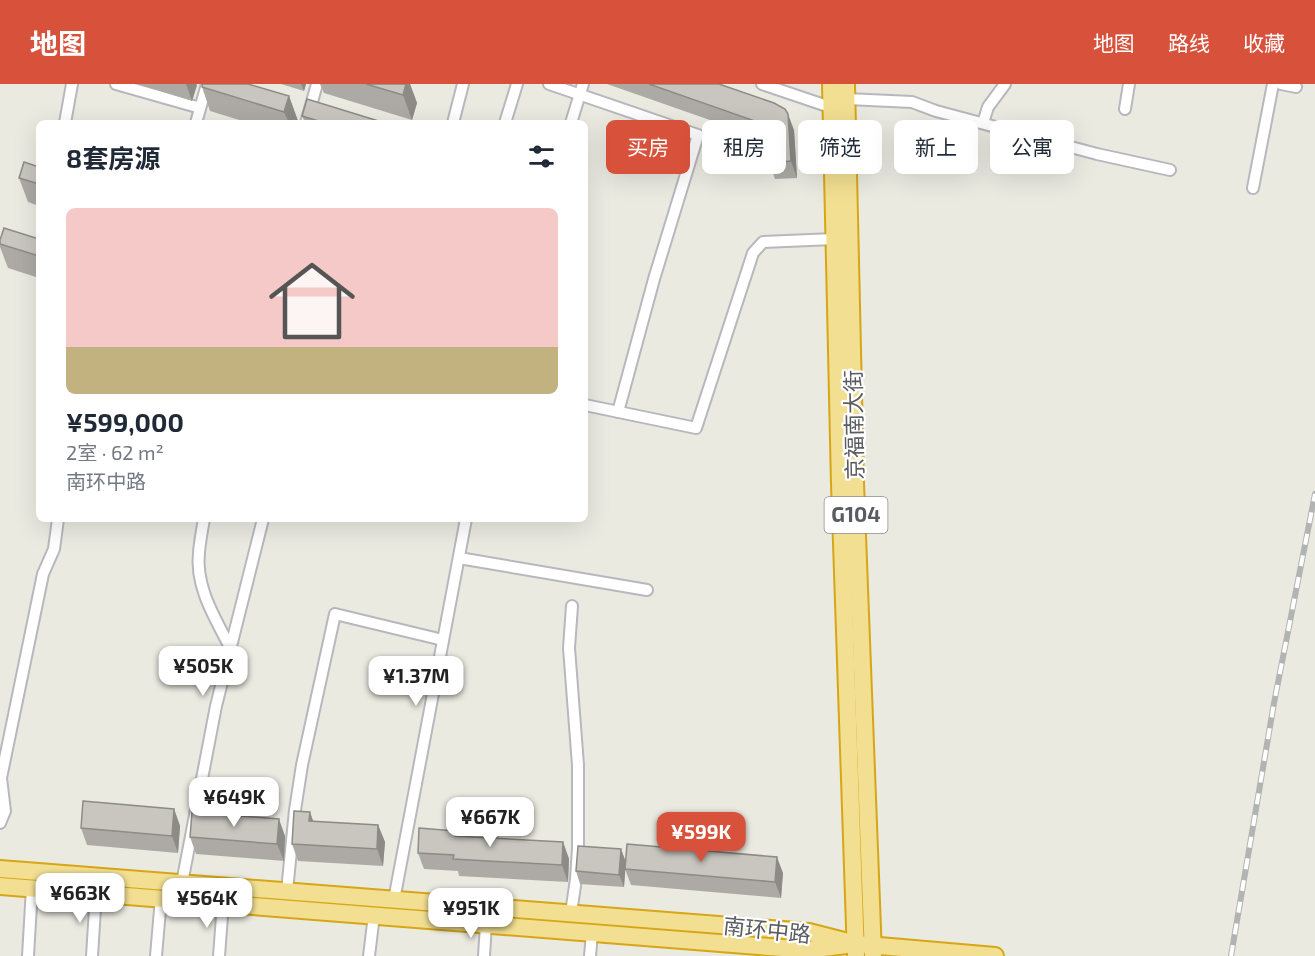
<!DOCTYPE html>
<html lang="zh">
<meta charset="utf-8">
<style>
:root{--surface:#fff;--page:#f2f2f3;--text:#1f2937;--muted:#747a83;--line:#e0e1e3;--accent:#d7513b}
body{margin:0;font-family:"Exo 2","Noto Sans SC",sans-serif;background:var(--page);color:var(--text);height:100vh;display:flex;flex-direction:column;font-size:22px;white-space:nowrap}
*{box-sizing:border-box;margin:0}
p{font-size:20px;color:var(--muted)}
.icon{flex:none;width:33px;height:33px;fill:none;stroke:currentColor;stroke-width:2;stroke-linecap:round;stroke-linejoin:round}
.map{position:relative;flex:1;overflow:hidden}
.sheet{position:absolute;left:36px;top:36px;width:552px;height:402px;display:flex;flex-direction:column;background:var(--surface);border-radius:9px;box-shadow:0 6px 24px #0002}
.sheet>*{flex:none}
.top-card{position:absolute;left:606px;top:36px;width:570px;height:54px;display:flex;gap:12px}
.price{position:absolute;translate:-50% -51px;padding:0 14px;border-radius:12px;background:#fff;color:#222;font-size:20px;line-height:39px;filter:drop-shadow(0 2px 3px #0008)}
.price::after{content:'';position:absolute;left:50%;top:36px;width:18px;height:14px;margin-left:-9px;background:inherit;clip-path:polygon(0 0,100% 0,50% 100%)}
.price.on{background:var(--accent);color:#fff}
ul{padding:0;list-style:none}
li{display:grid;align-content:center;gap:12px;height:318px;padding:0 30px}
li+li{border-top:2px solid var(--line)}
li span{display:grid;place-items:center;height:186px;border-radius:9px;color:#555}
li>.icon{margin-inline-start:auto}
span .icon{width:108px;height:108px;fill:#fffc;stroke-width:1}
li b{font-size:26px}
h2{display:flex;justify-content:space-between;align-items:center;height:72px;padding:0 30px;font-size:26px}
.chip{padding:0 21px;border-radius:9px;background:var(--surface);box-shadow:0 6px 24px #0002;font-size:21px;line-height:54px}
.chip.on{background:var(--accent);color:#fff}
header{display:flex;align-items:center;gap:36px;box-sizing:border-box;height:84px;padding:0 30px;background:var(--accent);color:#fff}
header strong{font-size:28px}
nav{display:flex;gap:33px;margin-inline-start:auto;font-size:21px}
.map>svg:first-child{display:block}
</style>
<header>
<strong>地图</strong>
<nav><a>地图</a><a>路线</a><a>收藏</a></nav>
</header>
<div class="map">
<svg width="1315" height="872" viewBox="0 0 1315 872">
<rect width="100%" height="100%" fill="#ebeae1"/>
<g fill="none" stroke-linecap="round" stroke-linejoin="round">
<g stroke="#b7b8bd" stroke-width="14">
<g id="minor">
<path d="M116,0L197,23"/>
<path d="M549,0L698,51L654,195L618,328"/>
<path d="M762,0L836,25"/>
<path d="M1281,0L1296,3"/>
<path d="M847,15L912,18L936,27L1097,70L1170,86"/>
<path d="M1125,25L1129,0"/>
<path d="M65,39L72,0"/>
<path d="M196,39L207,0"/>
<path d="M306,39L317,0"/>
<path d="M453,39L463,0"/>
<path d="M505,39L517,0"/>
<path d="M571,39L583,0"/>
<path d="M983,39L988,23L1005,0"/>
<path d="M1253,104L1273,0"/>
<path d="M585,321L696,344L753,169L763,158L834,155"/>
<path d="M204,435C202,446 200,457 199,468C195,503 215,534 231,565"/>
<path d="M459,474L647,506"/>
<path d="M0,739L5,727L1,694L43,490L54,465L58,435"/>
<path d="M182,799L216,622L263,435"/>
<path d="M287,807L295,726L302,681L335,530L443,556"/>
<path d="M394,816L466,435"/>
<path d="M571,829L576,795L578,764V681L569,564L572,522"/>
<path d="M28,872L32,804"/>
<path d="M92,872L96,809"/>
<path d="M156,872L161,814"/>
<path d="M219,872L223,819"/>
<path d="M369,872L374,831"/>
<path d="M484,872L486,840"/>
<path d="M590,872L592,849"/>
</g>
</g>
<g stroke="#d7a616" stroke-width="20">
<g id="highway">
<path d="M831,0L840,400L856,872"/>
<path d="M846,0L855,399L873,871"/>
<path d="M0,785L809,848L856,860L995,872"/>
<path d="M0,802L808,866L846,861"/>
</g>
</g>
<use href="#minor" stroke="#fff" stroke-width="10"/>
<use href="#highway" stroke="#f2df92" stroke-width="16"/>
<g stroke="#b2b3b3" stroke-width="6">
<path id="rail" d="M1231,872L1274,619L1315,410"/>
</g>
<use href="#rail" stroke="#fff" stroke-width="4" stroke-dasharray="11" stroke-linecap="butt"/>
</g>
<g fill="#adaaa5">
<path d="M138,0H196L197,1L192,17Z"/>
<path d="M281,0H306L304,7Z"/>
<path d="M320,0H410L417,19L412,36L324,9Z"/>
<path d="M607,0H719L794,46L797,94L775,95L769,79L767,56Z"/>
<path d="M202,3L289,12L298,37L297,39H249L210,27Z"/>
<path d="M302,32L385,39H305Z"/>
<path d="M39,83V122L28,118L19,94Z"/>
<path d="M39,155V194L8,184L0,163V156Z"/>
<path d="M174,725L180,742L178,769L87,761L81,744Z"/>
<path d="M378,741L385,758L383,782L298,777L292,760Z"/>
<path d="M455,747L457,752L563,758L569,775L568,798L459,792L458,787L424,785L418,769Z"/>
<path d="M285,752L284,777L196,770L190,753Z"/>
<path d="M625,778L783,789L781,814L631,801L625,785L624,803L580,800L576,787Z"/>
</g>
<g fill="#8d8b86">
<path d="M186,0H196L197,1L192,17Z"/>
<path d="M301,0H306L304,7Z"/>
<path d="M406,0H410L417,19L412,36L403,11Z"/>
<path d="M289,12L298,37L297,39H289L284,28Z"/>
<path d="M788,30L794,46L797,94L791,77Z"/>
<path d="M174,725L180,742L178,769L172,752Z"/>
<path d="M310,728L316,745L309,737Z"/>
<path d="M279,735L285,752L284,777L277,760Z"/>
<path d="M378,741L385,758L383,782L377,765Z"/>
<path d="M563,758L569,775L568,798L562,781Z"/>
<path d="M621,765L626,778L624,803L619,791Z"/>
<path d="M777,773L783,789L781,814L775,798Z"/>
</g>
<g fill="#c9c6c0" stroke="#8d8b86" stroke-width="1.5">
<path d="M202,0H248L289,12L284,28L202,3Z"/>
<path d="M366,0H406L403,11Z"/>
<path d="M649,0H719L774,19L785,25L788,30L791,77L769,79L766,41Z"/>
<path d="M307,15L385,39H325L302,32Z"/>
<path d="M24,78L39,83V100L19,94Z"/>
<path d="M4,144L39,155V172L0,160V156Z"/>
<path d="M83,717L174,725L172,752L81,744Z"/>
<path d="M294,727L310,728L309,737L378,741L377,765L292,760Z"/>
<path d="M192,728L279,735L277,760L190,753Z"/>
<path d="M419,744L455,747V752L563,758L562,781L453,775L454,771L418,769Z"/>
<path d="M627,760L777,773L775,798L625,785Z"/>
<path d="M578,762L621,765L619,791L576,787Z"/>
</g>
<g text-anchor="middle" stroke-width="4.5" stroke-linejoin="round" paint-order="stroke">
<rect fill="#fff" stroke="#8c8d90" stroke-width="1.5" x="824.5" y="413" width="63" height="36" rx="4.5"/>
<g font-size="21" font-weight="bold" fill="#5a5c61">
<text x="856" y="438">G104</text>
</g>
<g font-size="22" fill="#5a5c61" stroke="#fff">
<text transform="translate(854 341) rotate(-91)" y="8">京福南大街</text>
<text transform="translate(767 846) rotate(6)" y="8">南环中路</text>
</g>
</g>
</svg>
<b class="price" style="left:203px;top:613px">¥505K</b>
<b class="price" style="left:416px;top:623px">¥1.37M</b>
<b class="price" style="left:234px;top:744px">¥649K</b>
<b class="price" style="left:490px;top:764px">¥667K</b>
<b class="price on" style="left:701px;top:779px">¥599K</b>
<b class="price" style="left:80px;top:840px">¥663K</b>
<b class="price" style="left:207px;top:845px">¥564K</b>
<b class="price" style="left:471px;top:855px">¥951K</b>
<div class="top-card">
<a class="chip on">买房</a>
<a class="chip">租房</a>
<a class="chip">筛选</a>
<a class="chip">新上</a>
<a class="chip">公寓</a>
</div>
<section class="sheet">
<h2>8套房源<svg class="icon" aria-label="filters" viewBox="0 0 24 24"><path d="M4 7h16M4 17h16"/><circle cx="9" cy="7" r="2"/><circle cx="15" cy="17" r="2"/></svg></h2>
<ul>
<li><span style="background:linear-gradient(#f6c9c9 75%,#c2b280 0)"><svg class="icon" aria-label="home" viewBox="0 0 24 24"><path d="M3 11l9-7 9 7M6 9v11h12V9"/></svg></span><div><b>¥599,000</b><p>2室 · 62 m²</p><p>南环中路</p></div></li>
</ul>
</section>
</div>
